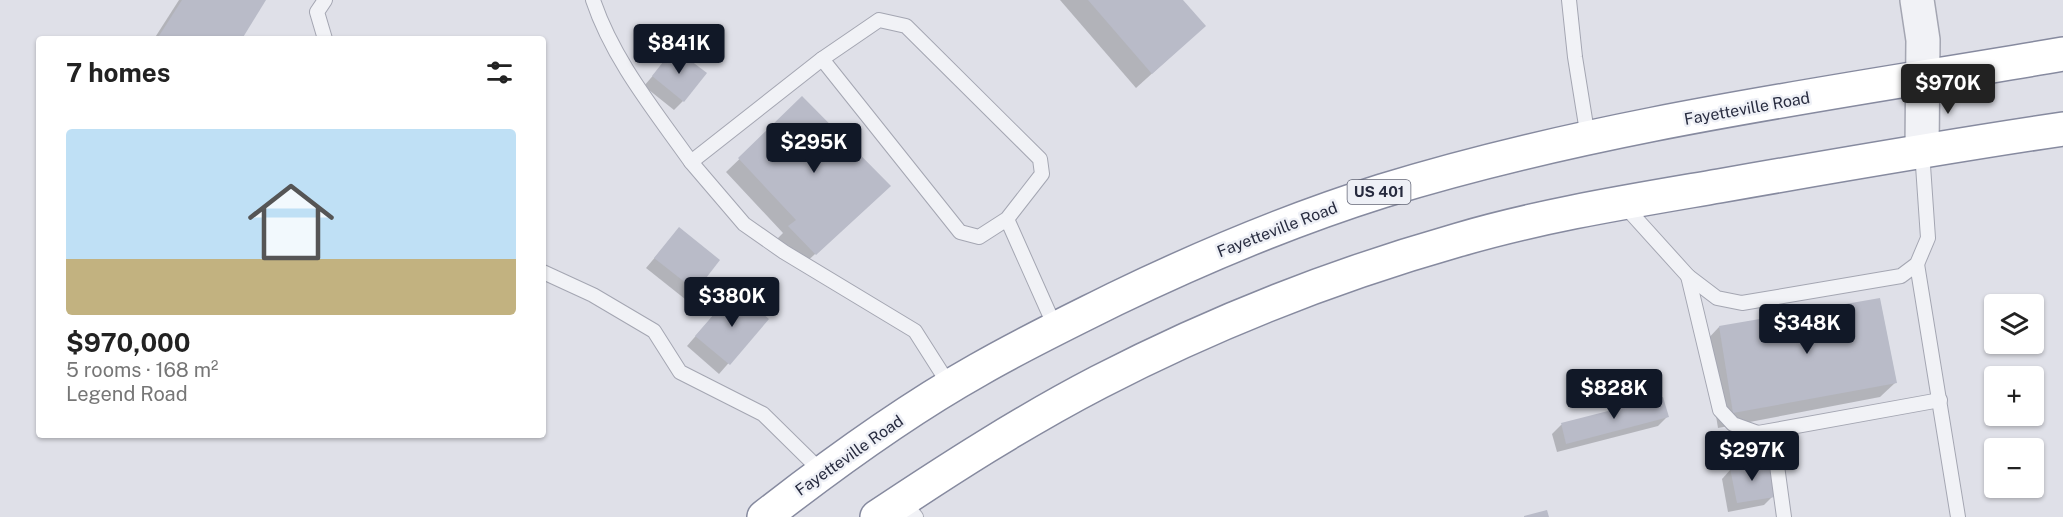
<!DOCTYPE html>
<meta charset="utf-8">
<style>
:root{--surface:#fff;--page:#f6f6f6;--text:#222;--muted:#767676;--line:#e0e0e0;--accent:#111827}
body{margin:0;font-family:"Public Sans",sans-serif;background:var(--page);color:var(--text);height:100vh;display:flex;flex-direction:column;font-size:22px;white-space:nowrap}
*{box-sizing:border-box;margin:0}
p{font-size:20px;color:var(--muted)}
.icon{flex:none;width:33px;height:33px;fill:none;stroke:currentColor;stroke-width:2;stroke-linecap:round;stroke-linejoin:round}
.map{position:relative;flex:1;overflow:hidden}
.sheet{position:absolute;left:36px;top:36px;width:510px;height:402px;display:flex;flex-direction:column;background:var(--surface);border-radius:6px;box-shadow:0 2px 4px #0004}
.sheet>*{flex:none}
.tools{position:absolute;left:1984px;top:294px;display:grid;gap:12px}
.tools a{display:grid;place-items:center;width:60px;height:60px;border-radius:6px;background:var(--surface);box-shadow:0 2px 4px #0004;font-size:30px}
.price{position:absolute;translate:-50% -51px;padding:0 14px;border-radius:6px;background:var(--accent);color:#fff;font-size:20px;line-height:39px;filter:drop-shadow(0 2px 3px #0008)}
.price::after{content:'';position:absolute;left:50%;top:36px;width:18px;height:14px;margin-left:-9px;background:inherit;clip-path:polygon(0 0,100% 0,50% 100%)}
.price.current{background:#222;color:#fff}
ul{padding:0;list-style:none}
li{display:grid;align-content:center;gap:12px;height:318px;padding:0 30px}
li+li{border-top:2px solid var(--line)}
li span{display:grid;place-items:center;height:186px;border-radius:6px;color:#555}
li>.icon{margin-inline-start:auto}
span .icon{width:108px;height:108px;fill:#fffc;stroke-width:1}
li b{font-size:26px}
h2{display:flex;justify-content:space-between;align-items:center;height:72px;padding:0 30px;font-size:26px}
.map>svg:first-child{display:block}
</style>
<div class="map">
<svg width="2063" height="517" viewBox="0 0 2063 517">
<rect width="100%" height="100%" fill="#dfe0e8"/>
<g fill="#0003">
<path d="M179,0H265L240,39H154Z"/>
<path d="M1060,0H1181L1188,41L1136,88Z"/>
<path d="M675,50L683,101L674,110L644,86Z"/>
<path d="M802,99L876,198L802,266L776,240L783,233L726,172Z"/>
<path d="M679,229L695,290L685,299L646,268Z"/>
<path d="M726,301L767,319L719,374L687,346Z"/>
<path d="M1719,327L1896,382L1880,397L1718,428L1704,343Z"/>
<path d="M1662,399L1667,417L1658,426L1557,452L1552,434L1561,425Z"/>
<path d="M1731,469L1773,496L1764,505L1728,512L1722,479Z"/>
</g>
<g fill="#b9bbc8">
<path d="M182,0H266L242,39H157Z"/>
<path d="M1088,0H1183L1206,26L1152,74Z"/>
<path d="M674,48L707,73L684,102L652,76Z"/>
<path d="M802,96L891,186L816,255L788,226L796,220L738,158Z"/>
<path d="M679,227L720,260L696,291L654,258Z"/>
<path d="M735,290L769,319L730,365L695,336Z"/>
<path d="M1880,298L1897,383L1733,413L1719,326Z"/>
<path d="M1663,397L1669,417L1566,444L1561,423Z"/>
<path d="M1768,462L1775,497L1737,503L1730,468Z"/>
<path d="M1547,510L1549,517H1524V516Z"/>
</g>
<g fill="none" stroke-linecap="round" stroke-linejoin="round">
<g stroke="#a4a6b2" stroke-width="16">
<g id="service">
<path d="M593,0C613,60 655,111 691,162L822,59"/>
<path d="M1569,0L1575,57L1588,138"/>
<path d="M325,39L317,12L325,0"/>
<path d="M691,162L744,224L784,252L915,331L950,386"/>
<path d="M1622,203L1688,276L1717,298L1742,303L1901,276L1917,264L1928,238L1922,151"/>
<path d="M1007,219L979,237L960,232L822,59L879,20L906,26L1040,159L1042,174L1007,219L1056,329"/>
<path d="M1917,264L1958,517"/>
<path d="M543,272L593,295L654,331L680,372L763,414L823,473"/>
<path d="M1688,276L1720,410L1733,424L1758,433L1775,451L1784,517"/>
<path d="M1758,433L1940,400"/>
<path d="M902,500L916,517"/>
</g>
</g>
<g stroke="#a4a6b2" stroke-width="36">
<path id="tertiary" d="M1917,0L1923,40L1922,151"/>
</g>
<g stroke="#868a9f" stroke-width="36">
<g id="trunk">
<path d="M764,517C832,464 903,412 978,370C1023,344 1069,322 1115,299C1202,257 1290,220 1382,191C1603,123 1835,93 2063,54"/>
<path d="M877,517C949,469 1022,422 1099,382C1213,323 1335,275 1458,240C1543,215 1632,201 1719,186C1833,166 1948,146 2063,129"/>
</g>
</g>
<use href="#service" stroke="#f1f2f6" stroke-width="14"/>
<use href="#tertiary" stroke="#f1f2f6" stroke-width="33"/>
<use href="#trunk" stroke="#fff" stroke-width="33"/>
</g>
<g text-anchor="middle" stroke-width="5" stroke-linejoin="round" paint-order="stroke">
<rect fill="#eef0f6" stroke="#636676" stroke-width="1.5" x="1347.5" y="180" width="63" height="24" rx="4.5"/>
<g font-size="15" font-weight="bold" fill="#272b3f">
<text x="1379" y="197">US 401</text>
</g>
<g font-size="16" fill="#272b3f" stroke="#eef0f6">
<text transform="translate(1747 108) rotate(-10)" y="6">Fayetteville Road</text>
<text transform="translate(1277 229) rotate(-21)" y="6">Fayetteville Road</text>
<text transform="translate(849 455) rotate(-35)" y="6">Fayetteville Road</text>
</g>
</g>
</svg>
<div class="tools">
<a><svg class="icon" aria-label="layers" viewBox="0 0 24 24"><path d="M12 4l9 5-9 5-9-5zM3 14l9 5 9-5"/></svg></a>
<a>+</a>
<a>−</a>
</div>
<b class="price" style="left:679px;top:75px">$841K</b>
<b class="price current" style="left:1948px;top:115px">$970K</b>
<b class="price" style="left:814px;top:174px">$295K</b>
<b class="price" style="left:732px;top:328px">$380K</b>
<b class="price" style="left:1807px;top:355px">$348K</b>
<b class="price" style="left:1614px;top:420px">$828K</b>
<b class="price" style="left:1752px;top:482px">$297K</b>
<section class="sheet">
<h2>7 homes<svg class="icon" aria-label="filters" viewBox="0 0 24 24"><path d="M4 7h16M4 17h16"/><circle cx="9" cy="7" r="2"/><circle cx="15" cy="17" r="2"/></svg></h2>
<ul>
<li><span style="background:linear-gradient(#bfe0f5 70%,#c2b280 0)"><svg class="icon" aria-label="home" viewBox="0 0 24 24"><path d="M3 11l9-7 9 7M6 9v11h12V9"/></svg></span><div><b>$970,000</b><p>5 rooms · 168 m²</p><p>Legend Road</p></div></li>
</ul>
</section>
</div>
